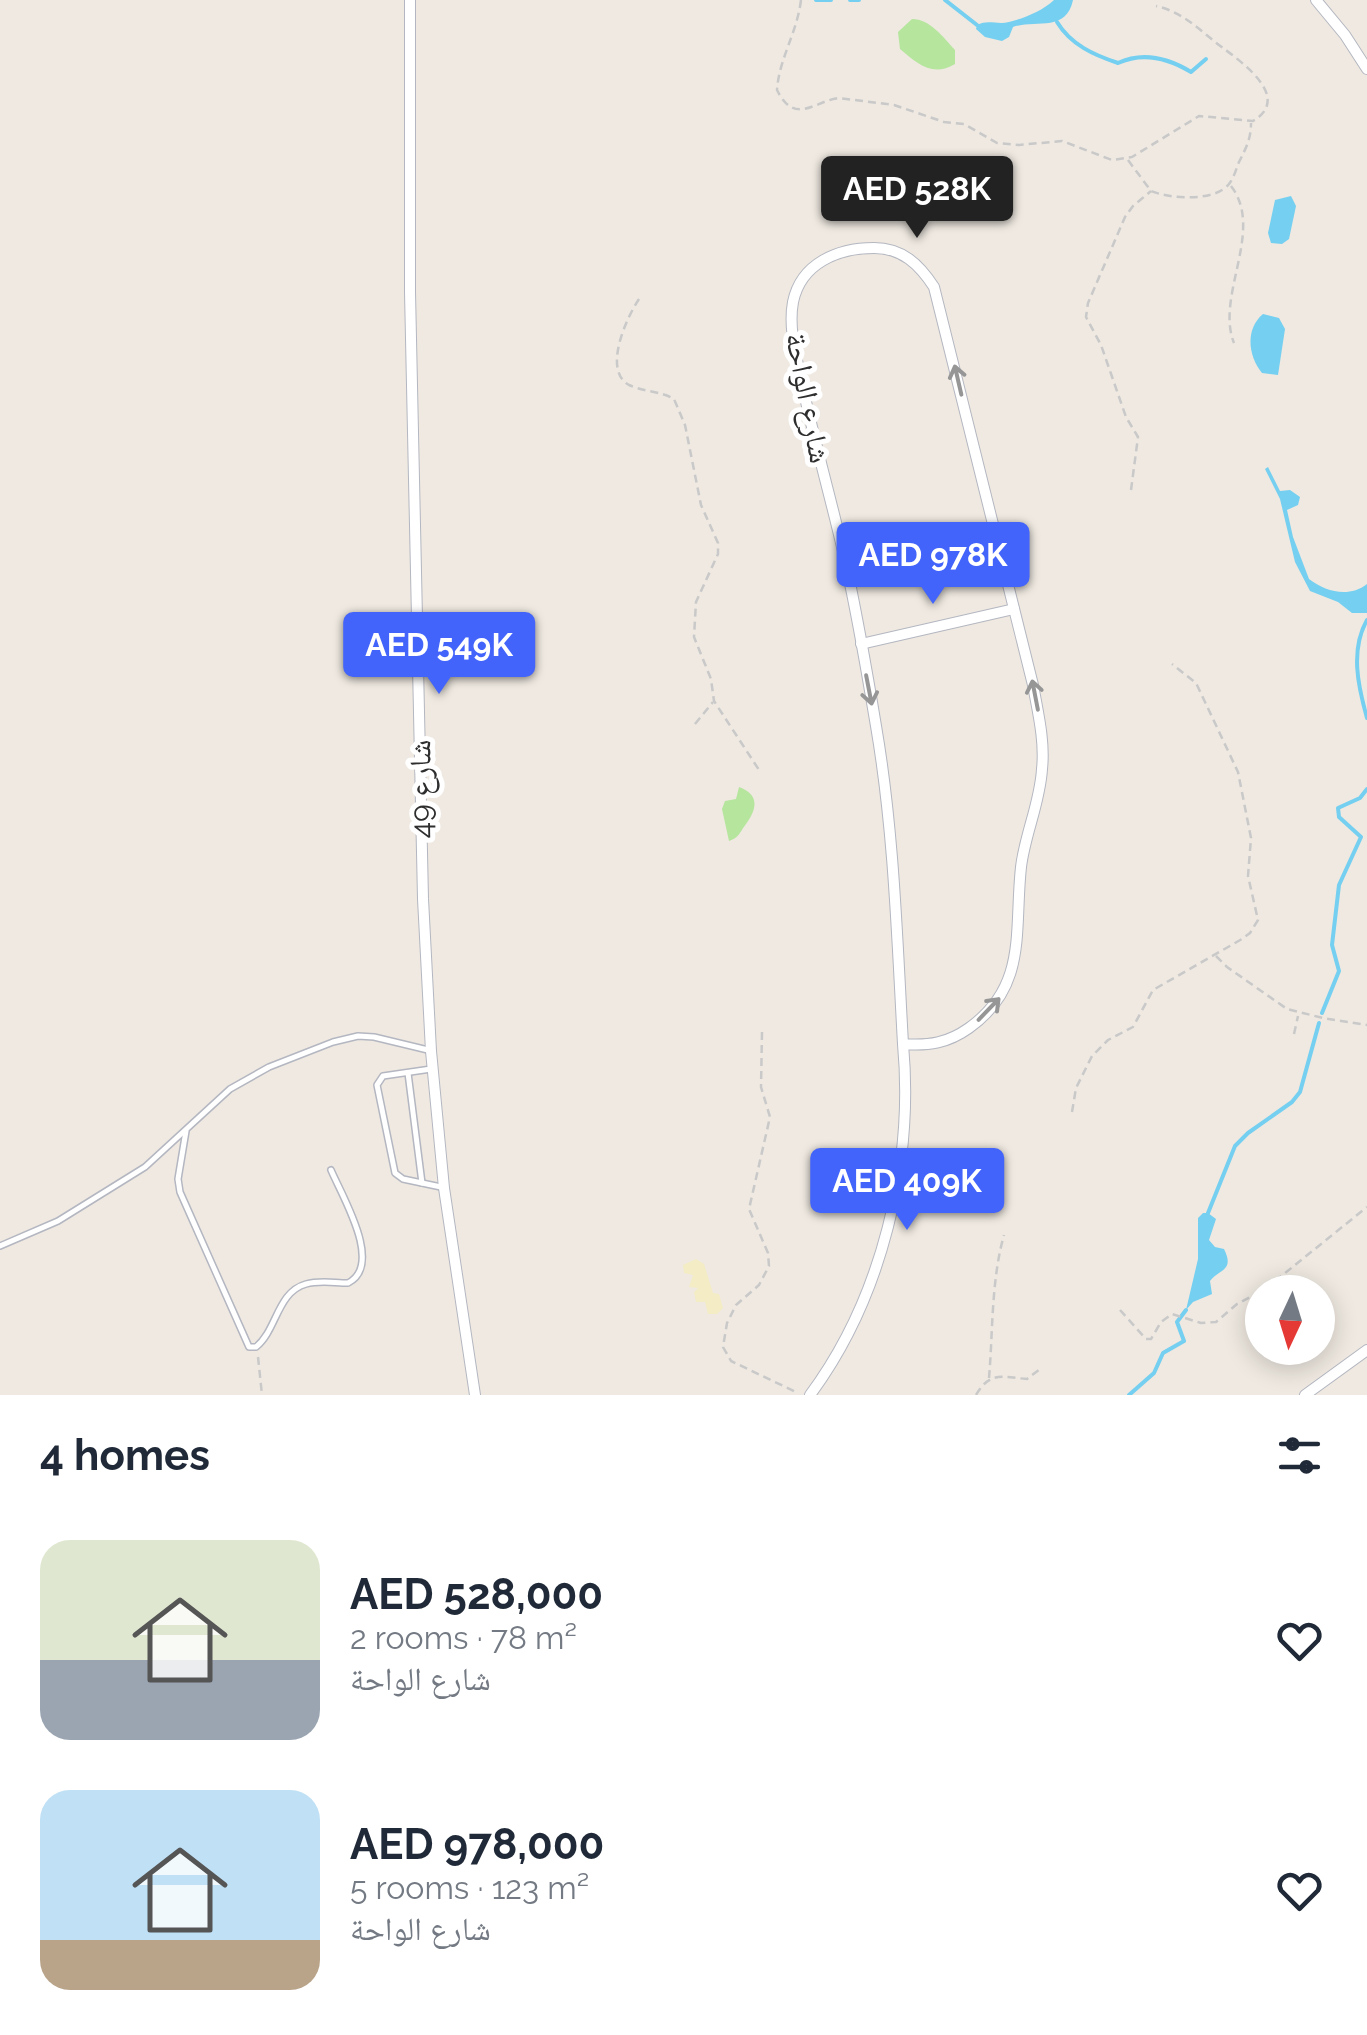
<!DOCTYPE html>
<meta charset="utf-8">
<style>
:root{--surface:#fff;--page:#f2f2f3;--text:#1f2937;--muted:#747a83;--accent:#4264fb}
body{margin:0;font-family:Raleway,"Noto Naskh Arabic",sans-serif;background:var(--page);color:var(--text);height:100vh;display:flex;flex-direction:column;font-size:38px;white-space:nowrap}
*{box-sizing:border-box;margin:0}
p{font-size:32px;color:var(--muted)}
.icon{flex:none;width:55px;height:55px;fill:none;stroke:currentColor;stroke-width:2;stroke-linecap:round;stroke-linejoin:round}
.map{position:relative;height:1395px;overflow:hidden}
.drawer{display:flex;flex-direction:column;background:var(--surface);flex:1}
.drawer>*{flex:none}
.needle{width:65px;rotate:184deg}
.tools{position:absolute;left:1245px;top:1275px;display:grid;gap:20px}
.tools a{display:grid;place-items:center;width:90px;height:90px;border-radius:50%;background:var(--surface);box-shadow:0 5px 25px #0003;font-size:50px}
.price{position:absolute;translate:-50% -85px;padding:0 22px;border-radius:10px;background:var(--accent);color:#fff;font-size:32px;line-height:65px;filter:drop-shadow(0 2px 5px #0008)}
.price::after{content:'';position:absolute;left:50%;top:60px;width:30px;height:22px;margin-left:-15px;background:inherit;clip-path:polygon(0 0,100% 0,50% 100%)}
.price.on{background:#222;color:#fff}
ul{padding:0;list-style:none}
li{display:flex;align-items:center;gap:30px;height:250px;padding:0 40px}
li span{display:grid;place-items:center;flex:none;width:280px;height:200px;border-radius:30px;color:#555}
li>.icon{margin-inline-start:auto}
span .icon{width:120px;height:120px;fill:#fffc;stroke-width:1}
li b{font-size:42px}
h2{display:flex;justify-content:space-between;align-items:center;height:120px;padding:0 40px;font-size:42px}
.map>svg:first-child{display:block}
</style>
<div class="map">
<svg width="1367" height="1395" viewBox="0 0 1367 1395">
<rect width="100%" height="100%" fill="#efe9e1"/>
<g fill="#b6e59e">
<path d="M912,19C930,19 943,37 955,50V64C932,78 917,63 900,49L898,32Z"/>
<path d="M739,787C760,795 757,809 746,824C739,833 740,837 729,841L722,809L725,801L736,799Z"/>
</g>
<path fill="#f3ecc5" d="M696,1259L704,1264L713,1293L719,1294L723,1308L717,1314H708L705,1302H696L694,1292L698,1288L689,1287L693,1275L684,1273L683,1265Z"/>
<g fill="#75cff0">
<path d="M1054,0H1073C1066,33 1036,19 1013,27L1009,37L1002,41L985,37L976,29L977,25C988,19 997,25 1009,22C1025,18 1042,11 1054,0Z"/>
<path d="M1291,196L1296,206L1289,239L1282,244L1271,243L1268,233L1275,200Z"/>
<path d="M1263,314L1279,318L1285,329L1278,375L1262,373C1248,356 1245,329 1263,314Z"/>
<path d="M1268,467L1280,491L1290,490L1300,497L1298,505L1287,510L1293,537L1309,579C1326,592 1349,598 1367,584V613H1352L1338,602L1310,591L1295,562L1280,499L1265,469Z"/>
<path d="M1203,1213H1208L1216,1219L1209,1240L1215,1247L1224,1249C1235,1271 1219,1269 1210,1281L1212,1294L1193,1302L1186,1310L1198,1259V1218Z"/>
</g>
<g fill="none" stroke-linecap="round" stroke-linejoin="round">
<g stroke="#75cff0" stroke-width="4">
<path d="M816,0H831"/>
<path d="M850,0H859"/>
<path d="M945,0L977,25"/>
<path d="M1057,22C1071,45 1094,55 1118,63C1142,52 1168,58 1191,72L1206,59"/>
<path d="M1367,620C1350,650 1358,686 1367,718"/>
<path d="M1322,1013L1339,971L1332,945L1339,885L1361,837L1339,817L1338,808L1360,798L1367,789"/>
<path d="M1208,1213L1235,1146L1248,1133L1292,1102L1300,1092L1319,1023"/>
<path d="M1129,1395L1154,1373L1163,1353L1184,1341L1177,1322L1186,1310"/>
</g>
<g stroke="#b4b7c1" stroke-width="8">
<g id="lane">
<path d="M431,1069L383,1076L377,1085L395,1173L403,1179L441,1187"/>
<path d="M408,1073L422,1183"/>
<path d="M186,1131L178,1179L180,1192L249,1347H256C277,1330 277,1292 306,1284C320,1280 334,1283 348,1283C384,1265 342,1196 331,1170"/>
<path d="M0,1246L58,1221L145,1167L230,1089L269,1067L333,1042L358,1036L374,1037L428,1050"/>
</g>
</g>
<g stroke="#b4b7c1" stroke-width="12">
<g id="street">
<path d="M410,0V292L423,899L431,1051L444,1188L475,1395"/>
<path d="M1316,0L1345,35L1367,69"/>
<path d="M861,644L1014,609"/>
<path d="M810,1395C882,1298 914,1164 903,1044C897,937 894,831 876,726C866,666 856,606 842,547C829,492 814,439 802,384C797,358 788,329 793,302C801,263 838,248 874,248C902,248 919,264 934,287L1033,685C1038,713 1045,741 1042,769C1040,803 1025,834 1021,867C1014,931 1028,986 969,1028C948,1043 929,1046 903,1044"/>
<path d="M1305,1395L1367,1350"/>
</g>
</g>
<g stroke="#c9c9c9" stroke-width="2.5" stroke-dasharray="8 5" stroke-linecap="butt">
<path d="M801,0C797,33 779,59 777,90C795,126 814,101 839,98L894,105L944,122L964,124L997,143L1019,145L1062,141L1112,160L1132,157L1199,116L1253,121C1292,98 1243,63 1223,48C1201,32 1184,12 1156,6"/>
<path d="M1128,160L1151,191C1170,199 1215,202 1229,184C1234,178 1236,169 1239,162C1246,148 1251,139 1251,123"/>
<path d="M1231,186C1265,230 1215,296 1234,343"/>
<path d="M639,299C627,317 602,370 629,385C644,392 661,391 674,399L685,425L701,505L718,543V554L696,602L694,637L711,679L714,701L761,773"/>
<path d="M1131,490L1138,437L1126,417L1101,345L1086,317L1088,303L1125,217L1133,206L1151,191"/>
<path d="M695,724L713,702"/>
<path d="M1216,956L1227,967L1287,1009L1323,1018L1367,1025"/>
<path d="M762,1032L761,1087L770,1117L749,1209L768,1253L769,1266L759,1285L736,1305L727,1323L723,1347L731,1361L796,1392"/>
<path d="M1294,1034L1298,1016"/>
<path d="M1072,1112L1076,1088L1092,1056L1108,1040L1133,1027L1153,990L1242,939L1250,933L1258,920L1248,876L1251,838L1238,772L1196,683L1172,664"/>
<path d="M1120,1310L1146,1339H1151L1161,1322L1172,1314L1201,1323L1216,1322L1237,1304L1264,1290L1367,1207"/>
<path d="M258,1357L262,1395"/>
<path d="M989,1378C993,1332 991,1281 1004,1235"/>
<path d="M976,1395C990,1371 1002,1377 1027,1379L1040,1369"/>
</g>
<use href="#lane" stroke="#fff" stroke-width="5"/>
<use href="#street" stroke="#fff" stroke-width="10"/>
</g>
<defs><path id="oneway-shaft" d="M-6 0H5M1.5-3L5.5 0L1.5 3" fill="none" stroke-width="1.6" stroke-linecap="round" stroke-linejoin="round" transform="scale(2.5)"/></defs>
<g stroke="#969696">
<use href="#oneway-shaft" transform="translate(958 380) rotate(-103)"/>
<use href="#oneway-shaft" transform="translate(869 690) rotate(79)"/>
<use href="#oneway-shaft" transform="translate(1035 695) rotate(-101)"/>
<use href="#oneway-shaft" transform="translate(989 1009) rotate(-46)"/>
</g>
<g text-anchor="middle" stroke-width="10" stroke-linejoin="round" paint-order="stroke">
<g font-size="30" fill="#2e2e2e" stroke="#fff">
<text transform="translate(808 398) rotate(79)" y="10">شارع الواحة</text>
<text transform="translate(421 789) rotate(-91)" y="10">شارع 49</text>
</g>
</g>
</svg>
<div class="tools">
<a><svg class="needle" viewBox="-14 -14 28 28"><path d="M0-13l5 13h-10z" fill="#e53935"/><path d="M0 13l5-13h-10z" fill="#747a83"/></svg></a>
</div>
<b class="price on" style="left:917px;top:241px">AED 528K</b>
<b class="price" style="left:933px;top:607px">AED 978K</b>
<b class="price" style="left:439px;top:697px">AED 549K</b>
<b class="price" style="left:907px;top:1233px">AED 409K</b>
</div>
<section class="drawer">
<h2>4 homes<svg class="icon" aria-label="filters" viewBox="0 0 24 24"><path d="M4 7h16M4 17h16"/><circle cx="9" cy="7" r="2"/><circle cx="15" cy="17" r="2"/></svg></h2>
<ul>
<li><span style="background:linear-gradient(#dfe7d0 60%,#9aa5b1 0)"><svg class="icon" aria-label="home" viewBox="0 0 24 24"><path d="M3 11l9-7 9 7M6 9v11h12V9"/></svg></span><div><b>AED 528,000</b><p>2 rooms · 78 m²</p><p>شارع الواحة</p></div><svg class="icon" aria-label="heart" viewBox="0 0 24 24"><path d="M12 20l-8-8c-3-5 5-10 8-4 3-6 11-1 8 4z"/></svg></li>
<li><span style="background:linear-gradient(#bfe0f5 75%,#b9a48a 0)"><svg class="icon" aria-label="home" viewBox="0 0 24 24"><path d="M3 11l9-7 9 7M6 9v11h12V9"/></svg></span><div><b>AED 978,000</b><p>5 rooms · 123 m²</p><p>شارع الواحة</p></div><svg class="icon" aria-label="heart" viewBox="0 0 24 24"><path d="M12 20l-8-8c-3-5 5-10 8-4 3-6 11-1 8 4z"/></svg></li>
</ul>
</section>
